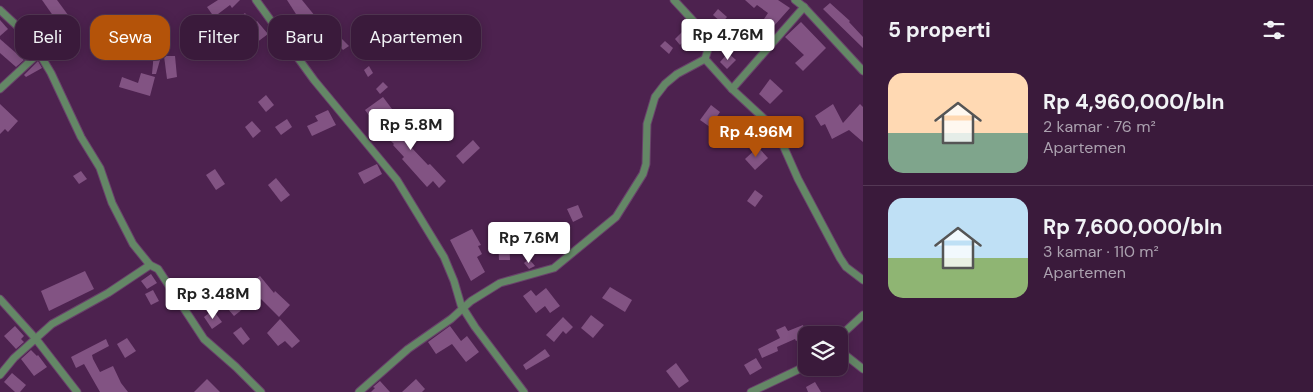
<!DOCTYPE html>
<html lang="id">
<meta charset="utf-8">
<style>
:root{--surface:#3a1a3b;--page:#452746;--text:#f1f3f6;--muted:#aba1af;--line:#543855;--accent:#b45309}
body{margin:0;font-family:"DM Sans",sans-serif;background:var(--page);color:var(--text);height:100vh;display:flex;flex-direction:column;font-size:19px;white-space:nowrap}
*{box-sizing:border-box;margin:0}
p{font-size:16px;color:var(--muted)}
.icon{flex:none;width:28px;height:28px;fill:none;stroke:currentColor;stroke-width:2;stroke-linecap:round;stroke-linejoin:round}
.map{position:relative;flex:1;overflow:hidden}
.side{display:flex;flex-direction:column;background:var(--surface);width:450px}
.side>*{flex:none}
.top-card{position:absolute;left:15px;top:15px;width:475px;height:45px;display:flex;gap:10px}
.controls{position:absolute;left:798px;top:326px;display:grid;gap:10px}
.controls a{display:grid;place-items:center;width:50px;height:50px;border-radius:10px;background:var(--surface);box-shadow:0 2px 12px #0003,0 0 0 1px var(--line);font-size:25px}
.price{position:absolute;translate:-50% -42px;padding:0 11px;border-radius:5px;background:#fff;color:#222;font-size:16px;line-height:32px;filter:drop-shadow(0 1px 2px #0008)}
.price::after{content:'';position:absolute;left:50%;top:30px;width:15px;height:11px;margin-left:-8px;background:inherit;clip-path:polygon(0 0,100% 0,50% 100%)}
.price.on{background:var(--accent);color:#fff}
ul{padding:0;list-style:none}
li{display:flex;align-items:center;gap:15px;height:125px;padding:0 25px}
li+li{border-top:1px solid var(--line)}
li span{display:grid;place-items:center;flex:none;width:140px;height:100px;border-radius:15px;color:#555}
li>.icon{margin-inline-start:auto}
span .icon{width:60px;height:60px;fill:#fffc;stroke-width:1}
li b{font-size:21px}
h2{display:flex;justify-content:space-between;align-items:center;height:60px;padding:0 25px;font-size:21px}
.tag{padding:0 18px;border-radius:15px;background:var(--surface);box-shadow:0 2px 12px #0003,0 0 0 1px var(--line);font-size:18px;line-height:45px}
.tag.on{background:var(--accent);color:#fff}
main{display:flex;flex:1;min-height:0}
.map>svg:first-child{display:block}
</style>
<main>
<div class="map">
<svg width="863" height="392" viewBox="0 0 863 392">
<rect width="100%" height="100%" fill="#4d224f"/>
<g fill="#825383">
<path d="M42,0H57L71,19L61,27Z"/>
<path d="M218,0H240L232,8L230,5L214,17L207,7Z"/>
<path d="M287,0H302L315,16L303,25Z"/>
<path d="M745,0H778L790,8L773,27L764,19L768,13L757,5L754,8Z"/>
<path d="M830,3L850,21L849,22L863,37V48L823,9Z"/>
<path d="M718,9L727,17L722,23L713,15Z"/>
<path d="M245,13L253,24L257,21L268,34L252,46L240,31L236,34L229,25Z"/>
<path d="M0,20L8,29L0,36Z"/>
<path d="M325,22L349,46L343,50L330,35L318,46L311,38Z"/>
<path d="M801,22L826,48L803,71L795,63L804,55L785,37Z"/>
<path d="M687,27L693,33L680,45L675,39Z"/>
<path d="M0,39L24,60L16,67L0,53Z"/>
<path d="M665,41L673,48L669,54L660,46Z"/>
<path d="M154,52L162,53L156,74H152Z"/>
<path d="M728,53L736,60L727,69L720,62Z"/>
<path d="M164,56H175L177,77L167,79Z"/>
<path d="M38,61L42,68L26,77L24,75Z"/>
<path d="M369,66L373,73L368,77L364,70Z"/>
<path d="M141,73L155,77L150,96L119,87L122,77L138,83Z"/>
<path d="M770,79L783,91L770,104L759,94Z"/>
<path d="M383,82L388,87L380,94L376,89Z"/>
<path d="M266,95L274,105L266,112L258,102Z"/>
<path d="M383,97L392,109L374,122L365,110Z"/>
<path d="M0,104L18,121L8,132L5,129L0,134Z"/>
<path d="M833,104L843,123L860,104L863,107V142L849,130L832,139L825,124L821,126L815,116Z"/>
<path d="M711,105L720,112L710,127L700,120Z"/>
<path d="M328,110L336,125L312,136L307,126L318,121L315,116Z"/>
<path d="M400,112L412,124L407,129L416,139L409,145L428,165L430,164L446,181L439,188L433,181L427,187L402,159L404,157L393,145L394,144L381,131Z"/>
<path d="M287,119L292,127L281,135L275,127Z"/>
<path d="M252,121L261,131L253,138L245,127Z"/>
<path d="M445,125L453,132L447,139L439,132Z"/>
<path d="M473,140L480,148L463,164L456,156Z"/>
<path d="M758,147L768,158L755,170L745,159Z"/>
<path d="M377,164L382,174L364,184L358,173Z"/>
<path d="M215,169L225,184L216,190L206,175Z"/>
<path d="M81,171L87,179L79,184L73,176Z"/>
<path d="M276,178L290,195L281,202L268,185Z"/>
<path d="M755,190L763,196L755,207L747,201Z"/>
<path d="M578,205L583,217L573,222L567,209Z"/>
<path d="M540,224L541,227L553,226L555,237L542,238L544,249L529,251L525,226Z"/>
<path d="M472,229L481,245L478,246L482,254L477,257L485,272L471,281L450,240Z"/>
<path d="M509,236L510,260H499L498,237Z"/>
<path d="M529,259L535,266L529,269L524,263Z"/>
<path d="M85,271L94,289L49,311L41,291Z"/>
<path d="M151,274L157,283L147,289L141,281Z"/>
<path d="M260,276L274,293L275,291L290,305L279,317L261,299L257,303L254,300L234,316L223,303Z"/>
<path d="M610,287L632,300L625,312L602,298Z"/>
<path d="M546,288L560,306L550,313L545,306L536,313L523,296L531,290L536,296Z"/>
<path d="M153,290L159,301L151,305L145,294Z"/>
<path d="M213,310L222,322L212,329L204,317Z"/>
<path d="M591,315L604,325L593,338L581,328Z"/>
<path d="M563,317L573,327L566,334L563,331L554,342L546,335Z"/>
<path d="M280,319L300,341L292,348L285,341L278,346L267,333Z"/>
<path d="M803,325L806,336L796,341L795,339L777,347L778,351L762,358L758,349L780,338L776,330L785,326L788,331Z"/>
<path d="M15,326L24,336L21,339L24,342L16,349L4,336Z"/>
<path d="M450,326L461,341L467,336L479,352L466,362L452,344L436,354L428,342Z"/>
<path d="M241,327L250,339L243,345L233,333Z"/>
<path d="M127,338L136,351L125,358L117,344Z"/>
<path d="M106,339L109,346L92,355L93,359L100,372L113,366L121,383L128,392H100L84,364L76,368L71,357Z"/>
<path d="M545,349L550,356L526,370L523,365Z"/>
<path d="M31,350L37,356L38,355L47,367L34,376L21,359Z"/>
<path d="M756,358L762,368L750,375L744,365Z"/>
<path d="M676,363L689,381L679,388L666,371Z"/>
<path d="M12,373L26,385L20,392H15L4,382Z"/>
<path d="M207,379L220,392H194Z"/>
<path d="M416,379L425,389L422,392H402Z"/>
<path d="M380,381L390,392H371L375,388L373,387Z"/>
<path d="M815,382L821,392H808L806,387Z"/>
</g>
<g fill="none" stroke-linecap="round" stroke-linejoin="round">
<g stroke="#69416b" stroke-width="9">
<g id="street">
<path d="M256,0L314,80L397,180L444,257L454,281L461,305L475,327L524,392"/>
<path d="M674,0L711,40L705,59L732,89L771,125L778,134L798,179L840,258L846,267L863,280"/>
<path d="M795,0L804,7L863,71"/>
<path d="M0,10L30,38L51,73L81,137L100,168L112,203L133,244L150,265L158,269L204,339L236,367L261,392"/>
<path d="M0,89L39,53"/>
<path d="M732,89L804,7"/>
<path d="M0,299L36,339L77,392"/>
<path d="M839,337L863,315"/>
<path d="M839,350L863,369"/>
<path d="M0,375L14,358L52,324L108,293L150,265"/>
<path d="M359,392L408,349L451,319L471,301L500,283L554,268L616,217L643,174L646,164L647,124L655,97L665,84L677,74L705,59"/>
<path d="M751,392L806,366"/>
</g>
</g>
<use href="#street" stroke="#648766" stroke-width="7"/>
</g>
</svg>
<div class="controls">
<a><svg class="icon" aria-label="layers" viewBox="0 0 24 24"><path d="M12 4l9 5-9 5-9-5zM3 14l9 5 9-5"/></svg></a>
</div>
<b class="price" style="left:728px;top:61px">Rp 4.76M</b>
<b class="price" style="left:411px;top:151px">Rp 5.8M</b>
<b class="price on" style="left:756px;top:158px">Rp 4.96M</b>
<b class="price" style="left:529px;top:264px">Rp 7.6M</b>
<b class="price" style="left:213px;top:320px">Rp 3.48M</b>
<div class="top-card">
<a class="tag">Beli</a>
<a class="tag on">Sewa</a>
<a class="tag">Filter</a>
<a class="tag">Baru</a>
<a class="tag">Apartemen</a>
</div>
</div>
<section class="side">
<h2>5 properti<svg class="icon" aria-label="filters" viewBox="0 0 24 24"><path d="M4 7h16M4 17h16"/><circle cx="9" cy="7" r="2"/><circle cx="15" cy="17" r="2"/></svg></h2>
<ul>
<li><span style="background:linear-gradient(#ffd9b3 60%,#7fa58c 0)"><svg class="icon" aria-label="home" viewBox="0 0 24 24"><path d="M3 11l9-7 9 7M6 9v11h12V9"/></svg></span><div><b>Rp 4,960,000/bln</b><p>2 kamar · 76 m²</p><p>Apartemen</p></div></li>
<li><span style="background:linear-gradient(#bfe0f5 60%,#8fb573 0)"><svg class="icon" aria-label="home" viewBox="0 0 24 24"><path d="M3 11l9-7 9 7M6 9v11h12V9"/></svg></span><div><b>Rp 7,600,000/bln</b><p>3 kamar · 110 m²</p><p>Apartemen</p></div></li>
</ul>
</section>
</main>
